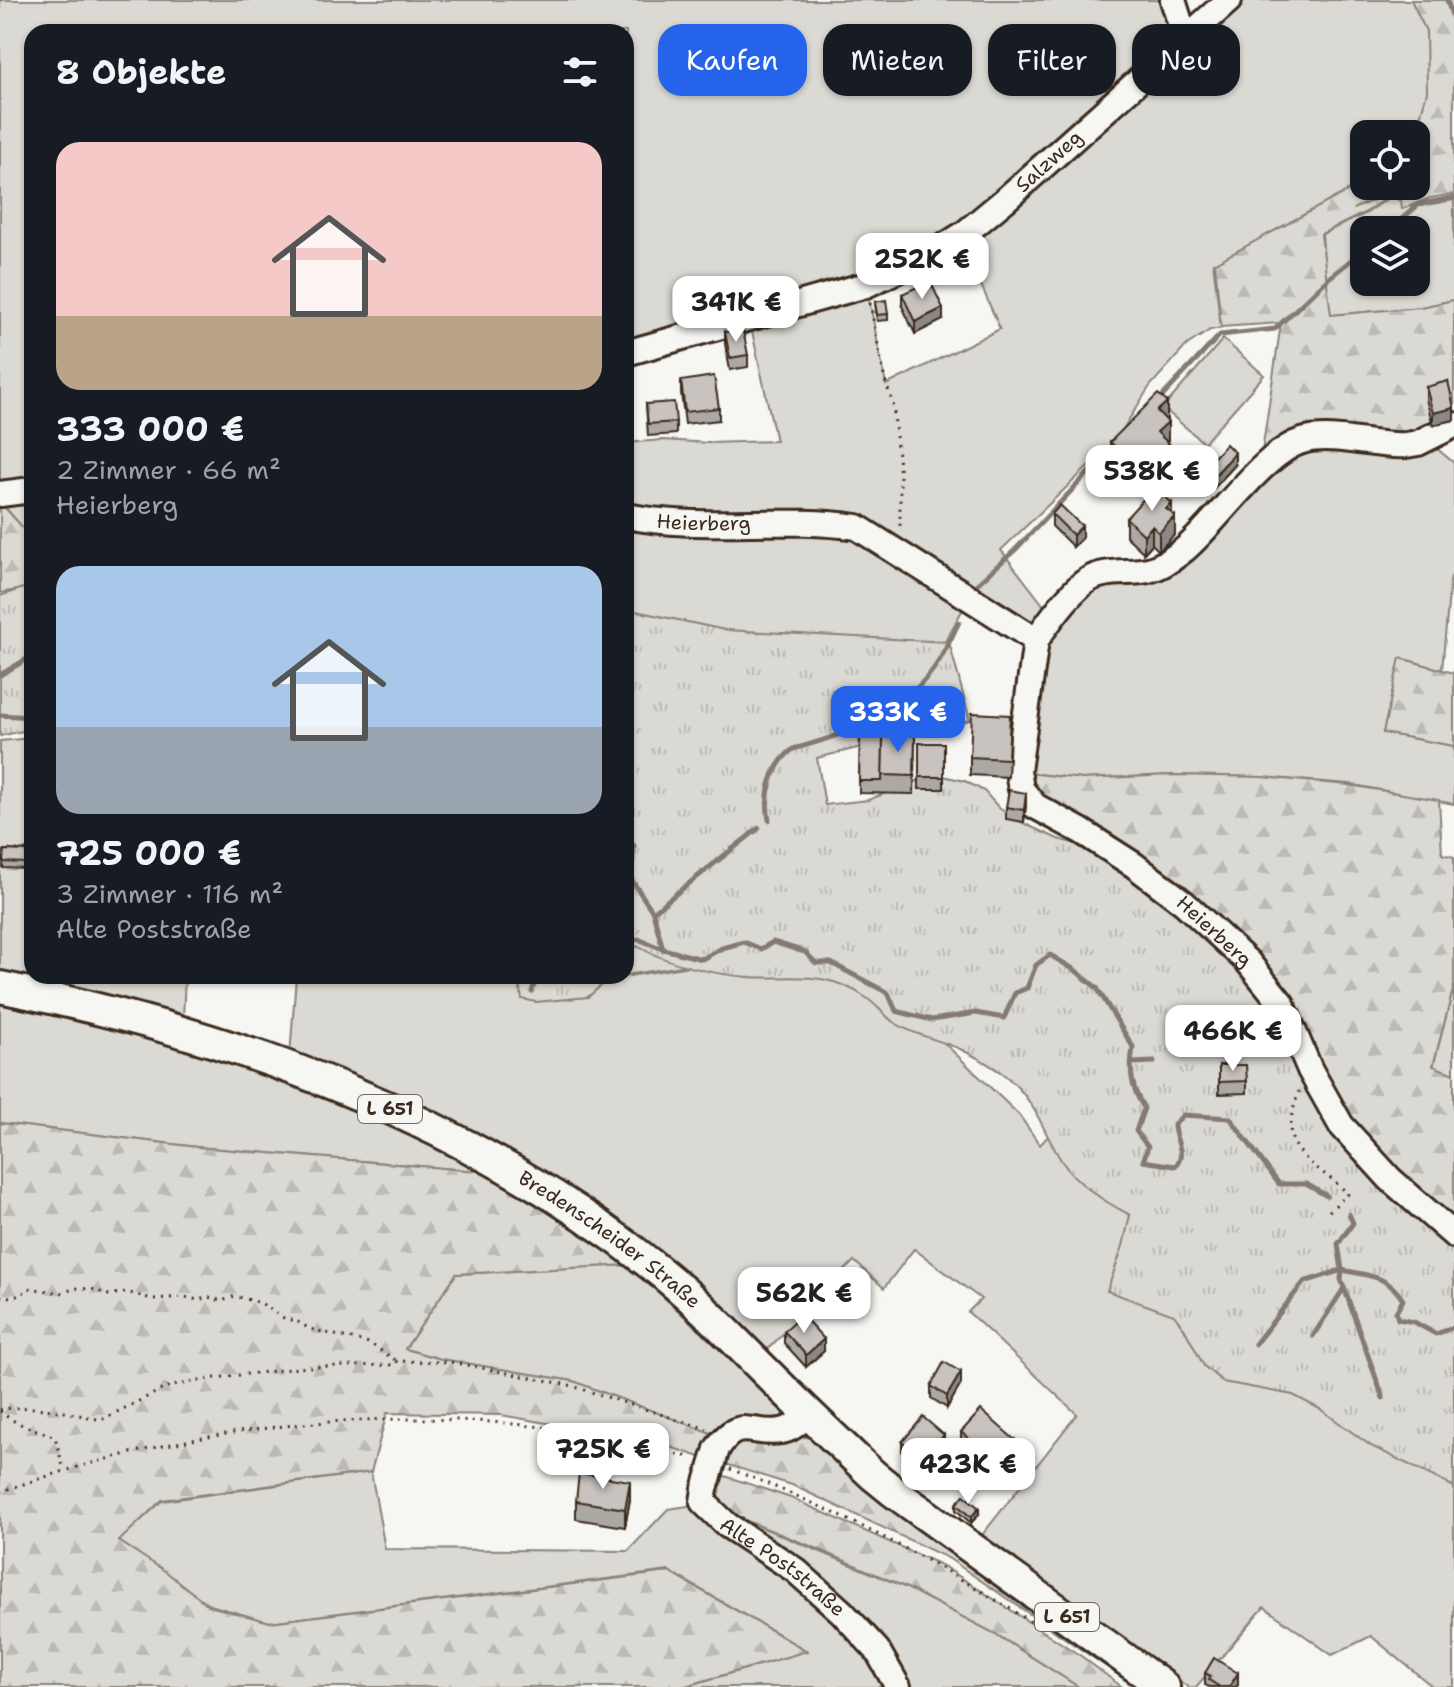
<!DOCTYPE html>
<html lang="de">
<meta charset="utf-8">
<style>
:root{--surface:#171b24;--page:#20242c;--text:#f1f3f6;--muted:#9ea1a6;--accent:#2563eb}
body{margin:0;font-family:"Shantell Sans",sans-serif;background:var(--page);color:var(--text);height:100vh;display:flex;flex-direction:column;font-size:30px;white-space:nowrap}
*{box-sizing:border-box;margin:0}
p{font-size:26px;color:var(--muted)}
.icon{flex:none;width:44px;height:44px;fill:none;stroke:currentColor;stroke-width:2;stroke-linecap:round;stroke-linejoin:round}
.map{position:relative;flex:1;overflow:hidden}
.side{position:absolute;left:24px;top:24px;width:610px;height:960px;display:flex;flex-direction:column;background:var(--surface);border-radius:24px;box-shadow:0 2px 6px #0004}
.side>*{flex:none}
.hud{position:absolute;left:658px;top:24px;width:676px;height:72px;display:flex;gap:16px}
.tools{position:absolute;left:1350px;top:120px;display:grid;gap:16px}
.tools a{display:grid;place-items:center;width:80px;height:80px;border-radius:16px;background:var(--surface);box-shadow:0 2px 6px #0004;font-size:40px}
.price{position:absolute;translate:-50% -68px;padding:0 18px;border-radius:16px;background:#fff;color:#222;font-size:26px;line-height:52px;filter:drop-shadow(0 2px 4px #0008)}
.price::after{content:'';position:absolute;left:50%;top:48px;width:24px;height:18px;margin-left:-12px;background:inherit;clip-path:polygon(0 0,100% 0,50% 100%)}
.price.selected{background:var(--accent);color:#fff}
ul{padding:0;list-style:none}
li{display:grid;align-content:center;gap:16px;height:424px;padding:0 32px}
li span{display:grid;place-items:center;height:248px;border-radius:24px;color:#555}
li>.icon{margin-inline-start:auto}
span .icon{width:144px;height:144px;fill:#fffc;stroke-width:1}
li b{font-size:34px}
h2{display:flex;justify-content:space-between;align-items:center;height:96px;padding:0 32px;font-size:34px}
.tag{padding:0 28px;border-radius:24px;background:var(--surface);box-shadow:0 2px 6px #0004;font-size:28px;line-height:72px}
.tag.selected{background:var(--accent);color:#fff}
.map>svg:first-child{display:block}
</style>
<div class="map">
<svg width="1454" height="1687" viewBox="0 0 1454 1687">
<defs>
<pattern id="forest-firs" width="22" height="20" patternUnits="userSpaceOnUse" patternTransform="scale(2)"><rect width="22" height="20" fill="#dad9d3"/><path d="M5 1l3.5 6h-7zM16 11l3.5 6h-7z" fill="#bcbab5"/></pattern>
<pattern id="park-tufts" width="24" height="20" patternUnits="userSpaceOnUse" patternTransform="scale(2)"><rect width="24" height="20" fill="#dad9d3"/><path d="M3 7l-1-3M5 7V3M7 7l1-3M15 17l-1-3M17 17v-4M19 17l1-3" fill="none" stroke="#bcbab5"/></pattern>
</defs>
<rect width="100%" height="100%" fill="#f6f6f2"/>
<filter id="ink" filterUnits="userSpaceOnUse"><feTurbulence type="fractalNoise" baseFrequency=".0125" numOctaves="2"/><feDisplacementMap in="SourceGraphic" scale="16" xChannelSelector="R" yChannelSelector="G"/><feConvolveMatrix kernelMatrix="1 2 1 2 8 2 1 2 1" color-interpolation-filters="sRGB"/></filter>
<g filter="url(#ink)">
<g fill="#dad9d3" stroke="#8a8278" stroke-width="2" fill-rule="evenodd">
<path d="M0,0H1167L1181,35L1096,111L928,250L865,280L626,345V32H32V482L0,486Z"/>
<path d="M1239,0H1454V196L1415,204L1411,207L1454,200V300L1422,307L1331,315L1325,278L1322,234L1367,213L1397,192L1398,201V189L1216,276L1213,262L1221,328L1210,330L1187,345L1150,386L1116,440L1001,550L1051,615L1037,627L884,540L626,514V443L663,440L709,443L776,441L751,327L868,294L886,385L1000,329L963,243ZM1364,134H1416V186H1364ZM1364,230H1416V282H1364Z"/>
<path d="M1223,339L1264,375L1204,443L1163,408Z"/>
<path d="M1429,442L1454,463V577H1451L1450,582L1442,670L1401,658L1383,733L1454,746V804L1349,784L1261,777L1173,775L1082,779L1027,773L1040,639L1095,576L1150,578L1294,446Z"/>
<path d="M32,497V540L1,502Z"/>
<path d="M626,518L856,528L968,600L922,683L850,710L760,816L1051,882L1081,832L1454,1411V1687H1433L1371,1636L1332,1655L1264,1607L1196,1687H1188L979,1539L1077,1414L968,1312L981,1299L914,1249L884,1288L854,1261L764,1353L633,1230L553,1177L484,1139L290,1056L296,976H577L594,982L725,960L819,967L937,1036L1019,1115L1040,1145L1103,1076L626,825Z"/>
<path d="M32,738V976H185L183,1019L0,973V741Z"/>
<path d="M626,880L725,959L626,975Z"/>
<path d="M1454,986V1074L1433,1067Z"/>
<path d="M0,1003C89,1024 180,1041 266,1071C344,1099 416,1134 489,1172L197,1147L0,1123Z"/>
<path d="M629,1265L786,1411L774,1424L755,1415L732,1423L718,1436L573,1381L440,1359L405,1349L456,1274Z"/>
<path d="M371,1472L385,1549L628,1551L668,1509L695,1505L805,1584L894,1687H683L807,1651L669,1571L269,1622L210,1605L118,1541L162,1501Z"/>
<path d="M742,1519L907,1588L994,1633L1079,1687H904L772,1543Z"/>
</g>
<g fill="url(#forest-firs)" stroke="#8a8278" stroke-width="2">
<path d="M1411,0H1454V194L1430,198L1402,209L1400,187L1353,209L1397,190L1366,212L1321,234L1331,315L1421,307L1454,300V423L1411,445L1350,439L1260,465L1281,323L1221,327L1215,263L1364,182V186H1416L1415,134L1427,92L1426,31Z"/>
<path d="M0,502L32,538V587L0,593Z"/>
<path d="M1400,658L1454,673V746L1383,733Z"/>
<path d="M1027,773L1083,779L1173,775L1261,777L1349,785L1439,800L1442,854L1454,857V986L1433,1066L1454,1074V1230L1037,797Z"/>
<path d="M0,1123L197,1147L489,1172L557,1207L629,1265L456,1274L405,1349L441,1359L573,1381L719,1436L709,1460L655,1442L501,1415L387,1413L371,1472L162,1500L119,1541L165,1571L209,1606L270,1622L669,1572L807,1651L682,1687H0Z"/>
<path d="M813,1437L1144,1687H1136L948,1558L792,1485L722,1463L734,1439Z"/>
<path d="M722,1475L791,1498L943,1566L1081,1656L1122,1687H1079L994,1633L907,1588L818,1549L742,1519L723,1508L715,1495L716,1483Z"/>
</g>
<g fill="url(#park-tufts)" stroke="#8a8278" stroke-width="2">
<path d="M32,585V729L0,736V596Z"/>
<path d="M626,609L725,630L949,642L970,720L817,758L825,805L868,800L917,781L943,776L965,781L984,791L999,808L1025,824L1058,839L1109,853L1145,878L1273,998L1298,1061L1454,1246V1487L1371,1446L1320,1409L1293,1395L1223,1382L1204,1366L1185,1330L1174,1315L1107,1291L1123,1246L1130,1215C1105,1202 1079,1186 1063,1163C1047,1140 1039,1111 1020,1090C1006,1073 979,1058 960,1049C938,1039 912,1035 892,1021C883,1014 875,1003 865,997C823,969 793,980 748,977C712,974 668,964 637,946L626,957Z"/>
<path d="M517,976H612L588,997L536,1002L522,999Z"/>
</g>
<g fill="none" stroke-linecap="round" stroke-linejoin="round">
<g stroke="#857a71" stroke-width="5">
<path d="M1447,0L1454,22"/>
<path d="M1389,230L1418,205L1454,198"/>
<path d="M1159,400L1220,335L1275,329L1330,277L1364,250"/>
<path d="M976,585L1015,550L1113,447"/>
<path d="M0,675L32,656"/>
<path d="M0,715L32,717"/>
<path d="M769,820C764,795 771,766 793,749C845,735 897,716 932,671C943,657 951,638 959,622"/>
<path d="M626,838L634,846L631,879L653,912L663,949L702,959L722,948L744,942L761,949L773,942L805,952L816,963H831L888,993L896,1011L932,1020L976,1013L1004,1018L1015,993L1027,988L1036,965L1050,955L1075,970L1097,988L1133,1047C1129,1072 1131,1087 1144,1108L1136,1131L1148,1147L1143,1161L1175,1166C1188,1154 1174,1140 1174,1125L1183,1115L1230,1118L1279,1184H1306L1327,1196"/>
<path d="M653,912L759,828"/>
<path d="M626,945L638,939L663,949"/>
<path d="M532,992L535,981L541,976"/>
<path d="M1131,1063L1154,1062"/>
<path d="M1349,1214L1353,1223L1338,1244L1342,1270C1370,1276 1387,1275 1403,1300L1396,1312L1398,1319L1414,1322L1436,1334L1454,1327"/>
<path d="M1313,1336L1344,1288"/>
<path d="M1255,1344L1304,1282L1342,1270L1341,1279L1383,1398"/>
</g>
<g stroke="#3b2a1e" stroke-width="30">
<g id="minor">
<path d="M1173,0L1185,38"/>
<path id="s1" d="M626,353L866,285L932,254L964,234L1005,200L1229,0"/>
<path d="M0,494L32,490"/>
<path id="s2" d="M626,516C702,531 781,516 857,527L1036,640C1047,624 1072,589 1088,580C1105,569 1129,574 1148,570C1162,567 1175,557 1185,549C1216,523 1264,452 1302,441C1335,432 1372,447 1406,445L1418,443L1454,425"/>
<path id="s3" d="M1036,640L1018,771L1021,789L1035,806L1081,831L1134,865L1184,903L1248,962L1282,1004L1310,1070L1341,1125L1390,1179L1454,1235"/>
<path d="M717,1449C738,1415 752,1436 781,1431C792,1430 801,1421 808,1413"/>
<path id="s4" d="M705,1489L703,1502L727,1525L795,1570L842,1612L877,1650L898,1687"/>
</g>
</g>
<g stroke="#3b2a1e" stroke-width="36">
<g id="major">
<path id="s5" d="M0,987C235,1035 465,1117 654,1267C692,1296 726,1332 760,1366C797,1403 835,1439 873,1475L894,1492L1164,1687"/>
</g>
</g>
<g stroke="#3b2a1e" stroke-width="3" stroke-dasharray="2 6" stroke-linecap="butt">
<path d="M870,303L885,381L893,403L900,478V532"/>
<path d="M0,850H32"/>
<path d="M1299,1091C1295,1104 1288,1122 1291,1135C1298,1161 1331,1175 1348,1194L1327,1213"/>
<path d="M0,1296C13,1298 20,1297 29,1288L61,1293L76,1288L92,1289L109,1295L126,1292L152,1299L185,1297L198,1300L208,1297L222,1301L235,1296L261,1303L281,1317L298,1322L310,1329L369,1343L397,1361"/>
<path d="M0,1410C29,1403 72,1413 101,1420L167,1387L215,1378L307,1367L389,1365L396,1364L397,1361L451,1362L569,1385L707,1429"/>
<path d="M0,1411C16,1426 35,1428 55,1437L64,1470"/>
<path d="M730,1469C838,1510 935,1561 1033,1623"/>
<path d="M0,1492C221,1414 464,1392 692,1458"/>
</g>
<use href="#minor" stroke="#f6f6f2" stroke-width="24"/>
<use href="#major" stroke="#f6f6f2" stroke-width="30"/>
<g stroke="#3b2a1e" stroke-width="30" stroke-linecap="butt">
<path id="minor-bridge" d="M705,1489L717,1449"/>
</g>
<use href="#minor-bridge" stroke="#f6f6f2" stroke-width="24"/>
</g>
<g fill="#aca8a3" stroke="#3b2a1e" stroke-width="2">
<path d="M902,294L943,320L915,334L902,306Z"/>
<path d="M875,302L888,314V320L877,321Z"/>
<path d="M725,332L748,355V367L730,370L725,344Z"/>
<path d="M681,381L719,408V420L685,424L681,393Z"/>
<path d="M1426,387L1454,405V420L1433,425L1426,399Z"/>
<path d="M646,404L676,422V434L648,436Z"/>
<path d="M1166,420L1168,440L1166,441L1169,462L1141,490L1110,460V442Z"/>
<path d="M1235,465L1214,488L1205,479V467Z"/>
<path d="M1052,514L1082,538L1073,547L1052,526Z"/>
<path d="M1172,514L1175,534L1159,551L1152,544L1144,553L1126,536V518Z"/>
<path d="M919,718L939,725V731L921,734Z"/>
<path d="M915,733L914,794L859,793L860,738H883Z"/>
<path d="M1010,733L1008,777L970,775V757Z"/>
<rect x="919" y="743" width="25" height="46"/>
<path d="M1026,805L1024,822L1006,819V807Z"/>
<path d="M4,850L27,851L26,869L3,868Z"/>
<path d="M1219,1065L1247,1081V1093L1219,1094Z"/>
<path d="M784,1331L824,1351L806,1367L784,1343Z"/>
<path d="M961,1384L947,1408L931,1398V1386Z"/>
<path d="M961,1432L1015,1458L996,1480L961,1450Z"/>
<path d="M902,1442L944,1447L923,1472L902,1454Z"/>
<path d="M630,1499L625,1527L576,1519V1501Z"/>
<path d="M956,1504L979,1514L971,1523L956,1510Z"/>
<path d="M1205,1673L1238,1685L1236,1687H1209L1205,1685Z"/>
</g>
<g fill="#8c8885" stroke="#3b2a1e" stroke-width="2">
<path d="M943,308V320L915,334V322Z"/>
<path d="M1167,402V420L1157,429V411Z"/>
<path d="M1454,408V420L1433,425V413Z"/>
<path d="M1168,422V440L1157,450V432Z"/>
<path d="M1169,444V462L1141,490V472Z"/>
<path d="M1235,453V465L1214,488V476Z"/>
<path d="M1172,503V520L1175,516V534L1159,551V533L1166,509Z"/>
<path d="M1082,526V538L1073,547V535Z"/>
<path d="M1152,526V544L1144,553V535Z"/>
<path d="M1026,793V805L1024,822V810Z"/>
<path d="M824,1339V1351L806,1367V1355Z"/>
<path d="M961,1372V1384L947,1408V1396Z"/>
<path d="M944,1435V1447L923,1472V1460Z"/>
<path d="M1015,1440V1458L996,1480V1462Z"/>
<path d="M630,1481V1499L625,1527V1509Z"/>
<path d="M979,1508V1514L971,1523V1517Z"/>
<path d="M1238,1673V1685L1236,1687H1229Z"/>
</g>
<g fill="#c8c3be" stroke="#3b2a1e" stroke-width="2">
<path d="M930,281L943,308L915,322L902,294Z"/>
<path d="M886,300L888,314L877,315L875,302Z"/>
<path d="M743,330L748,355L730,358L725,332Z"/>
<path d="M714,376L719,408L685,412L681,381Z"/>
<path d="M1448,381L1454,408L1433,413L1426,387Z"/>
<path d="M1158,394L1167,402L1157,411L1168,422L1157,432L1169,444L1141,472L1110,442Z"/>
<path d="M674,402L676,422L648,424L646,404Z"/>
<path d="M1226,444L1235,453L1214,476L1205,467Z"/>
<path d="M1156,489L1172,503L1166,509L1175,516L1159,533L1152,526L1144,535L1126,518L1151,491L1153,493Z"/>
<path d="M1060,505L1082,526L1073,535L1052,514Z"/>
<path d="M972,713L1010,715L1008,759L970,757Z"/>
<path d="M938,715L939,725L921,728L919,718Z"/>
<path d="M883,732L915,733L914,776L882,775Z"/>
<path d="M860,738H883L882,781H859Z"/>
<rect x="919" y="743" width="25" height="34"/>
<path d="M1009,790L1026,793L1024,810L1006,807Z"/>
<path d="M4,850L27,851L26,863L3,862Z"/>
<path d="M1219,1065H1246L1247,1081L1219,1082Z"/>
<path d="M802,1315L824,1339L806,1355L784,1331Z"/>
<path d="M944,1362L961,1372L947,1396L931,1386Z"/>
<path d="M981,1410L1015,1440L996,1462L961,1432Z"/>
<path d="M923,1417L944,1435L923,1460L902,1442Z"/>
<path d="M579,1473L630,1481L625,1509L576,1501Z"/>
<path d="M964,1495L979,1508L971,1517L956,1504Z"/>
<path d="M1214,1658L1238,1673L1229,1687H1220L1209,1680L1211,1676L1205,1673Z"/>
</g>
</g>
<g text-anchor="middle" stroke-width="7" stroke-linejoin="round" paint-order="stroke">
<g fill="#f6f6f2" stroke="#73675e" stroke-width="2">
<rect x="358" y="1095" width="64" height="28" rx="6"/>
<rect x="1035" y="1603" width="64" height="28" rx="6"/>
</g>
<g font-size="18" font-weight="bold" fill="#3b2a1e">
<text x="390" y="1115">L 651</text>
<text x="1067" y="1623">L 651</text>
</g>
<g font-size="20" fill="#3b2a1e" stroke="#f6f6f2">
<text dy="7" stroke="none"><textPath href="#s1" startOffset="472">Salzweg</textPath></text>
<text dy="7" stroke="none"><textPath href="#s2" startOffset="78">Heierberg</textPath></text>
<text dy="7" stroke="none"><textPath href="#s3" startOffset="392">Heierberg</textPath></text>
<text dy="7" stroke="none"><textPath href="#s5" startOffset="666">Bredenscheider Straße</textPath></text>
<text dy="7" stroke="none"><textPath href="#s4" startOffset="116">Alte Poststraße</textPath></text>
</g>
</g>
</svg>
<div class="tools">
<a><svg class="icon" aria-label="locate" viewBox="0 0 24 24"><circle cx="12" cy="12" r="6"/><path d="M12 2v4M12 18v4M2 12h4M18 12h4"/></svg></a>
<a><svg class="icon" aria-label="layers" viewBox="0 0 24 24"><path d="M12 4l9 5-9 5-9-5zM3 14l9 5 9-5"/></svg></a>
</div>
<b class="price" style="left:922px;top:301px">252K €</b>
<b class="price" style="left:736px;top:344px">341K €</b>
<b class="price" style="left:1152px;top:513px">538K €</b>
<b class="price selected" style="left:898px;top:754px">333K €</b>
<b class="price" style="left:1233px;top:1073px">466K €</b>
<b class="price" style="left:804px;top:1335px">562K €</b>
<b class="price" style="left:603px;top:1491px">725K €</b>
<b class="price" style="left:968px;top:1506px">423K €</b>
<div class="hud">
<a class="tag selected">Kaufen</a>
<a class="tag">Mieten</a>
<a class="tag">Filter</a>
<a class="tag">Neu</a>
</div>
<section class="side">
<h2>8 Objekte<svg class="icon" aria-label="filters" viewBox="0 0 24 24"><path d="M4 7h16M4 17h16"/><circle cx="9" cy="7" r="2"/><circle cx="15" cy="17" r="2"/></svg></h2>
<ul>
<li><span style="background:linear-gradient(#f6c9c9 70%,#b9a48a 0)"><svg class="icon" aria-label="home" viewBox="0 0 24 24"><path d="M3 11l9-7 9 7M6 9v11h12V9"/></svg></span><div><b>333 000 €</b><p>2 Zimmer · 66 m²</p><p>Heierberg</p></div></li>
<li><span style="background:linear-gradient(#a9c7e8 65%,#9aa5b1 0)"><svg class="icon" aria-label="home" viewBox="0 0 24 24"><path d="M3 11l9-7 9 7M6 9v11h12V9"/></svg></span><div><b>725 000 €</b><p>3 Zimmer · 116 m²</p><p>Alte Poststraße</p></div></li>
</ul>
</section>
</div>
